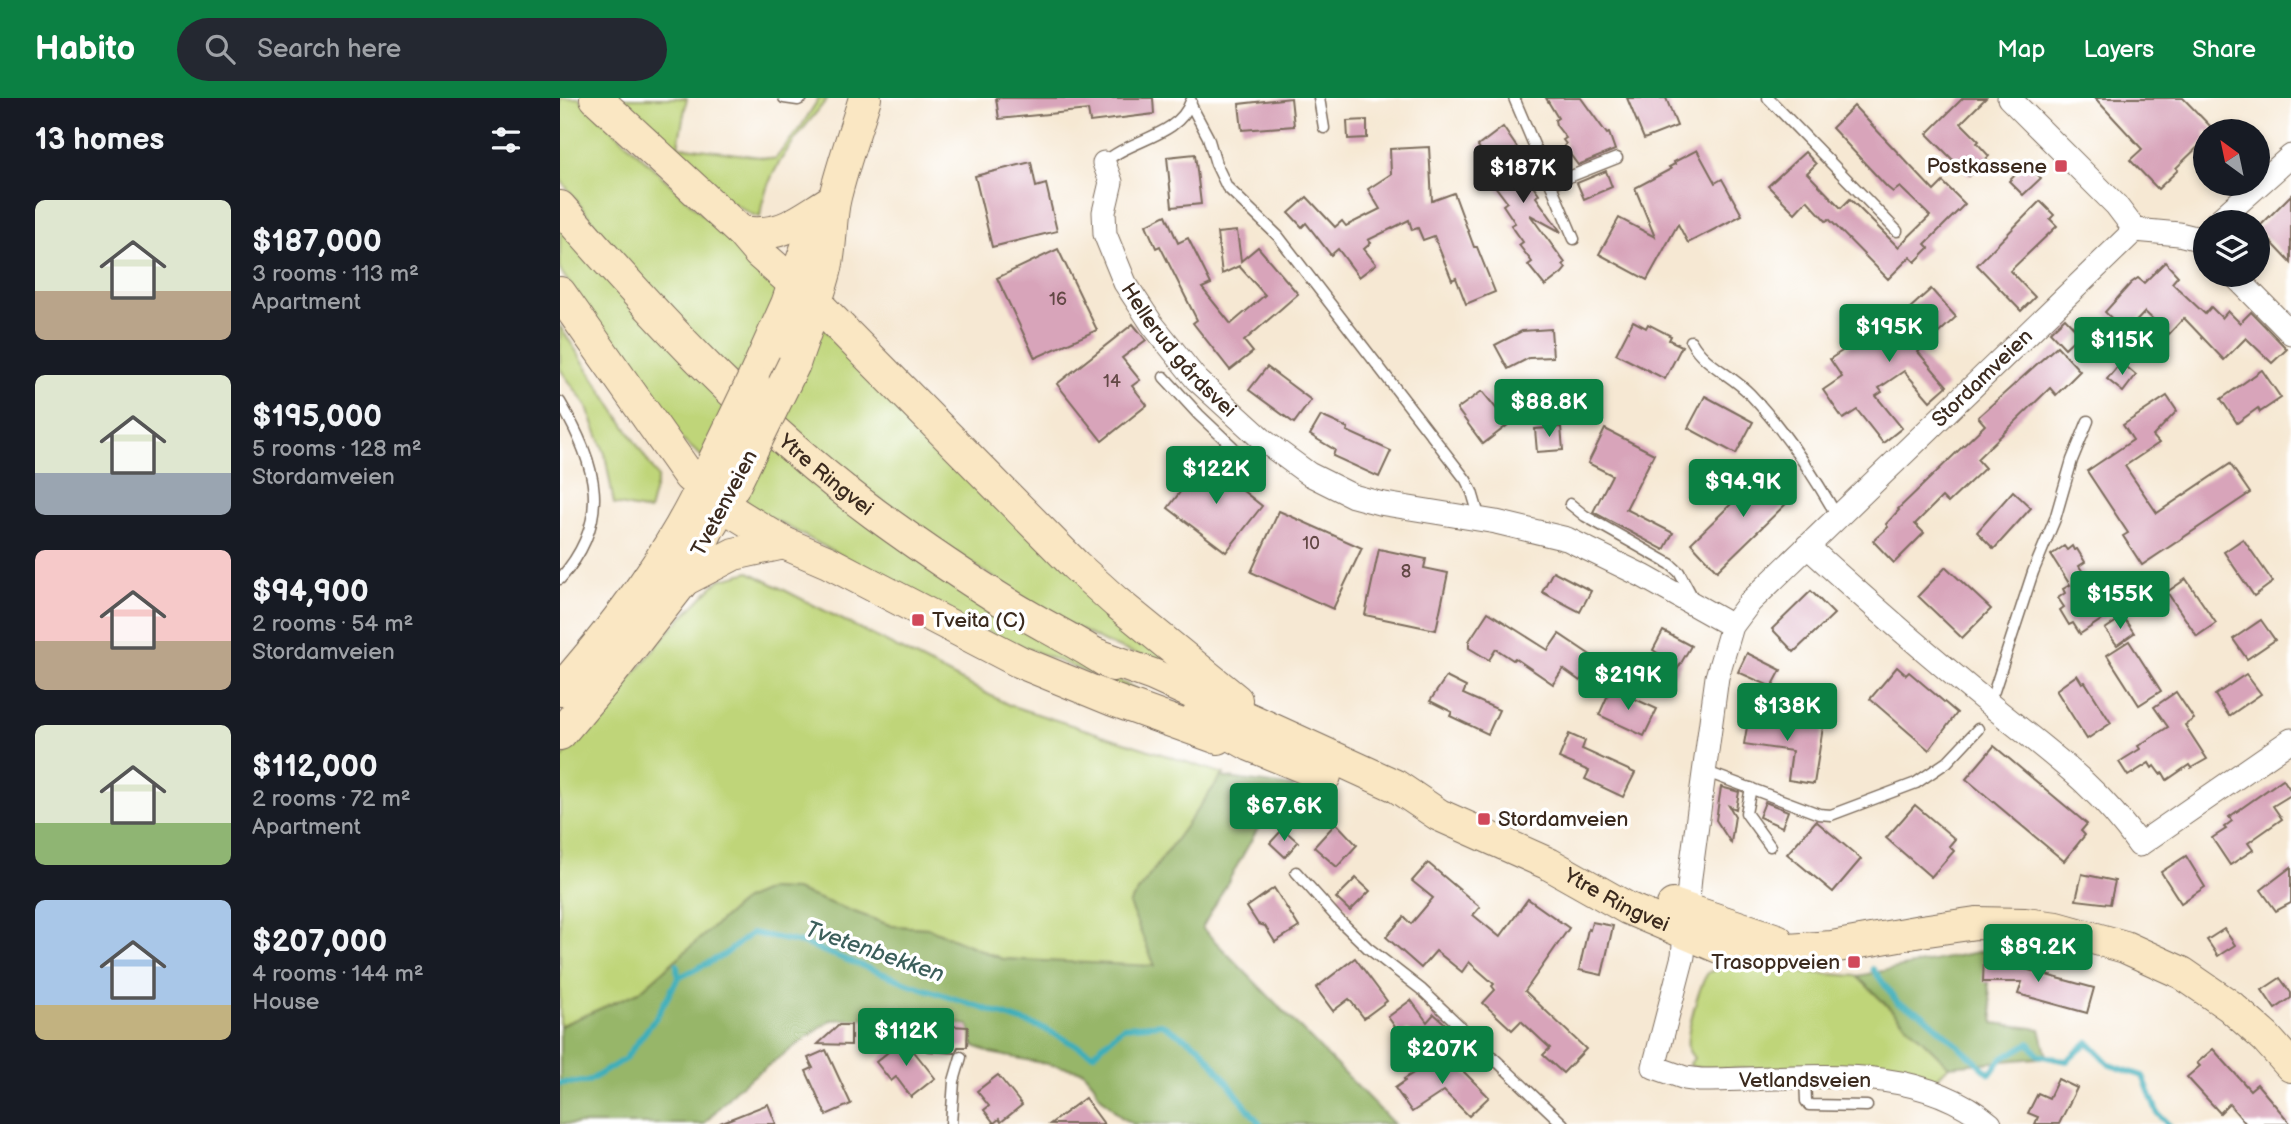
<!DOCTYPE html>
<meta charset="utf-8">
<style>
:root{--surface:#171b24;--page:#242831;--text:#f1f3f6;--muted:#9ea1a6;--accent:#0b8043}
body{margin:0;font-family:"Balsamiq Sans",sans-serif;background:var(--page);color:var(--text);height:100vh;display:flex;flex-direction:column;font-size:26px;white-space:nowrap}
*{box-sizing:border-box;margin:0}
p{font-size:23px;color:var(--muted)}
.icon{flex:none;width:38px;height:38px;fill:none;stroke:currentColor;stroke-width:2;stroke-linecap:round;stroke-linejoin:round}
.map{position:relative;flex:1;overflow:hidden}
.sheet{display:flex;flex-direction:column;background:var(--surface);width:560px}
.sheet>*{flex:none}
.needle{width:46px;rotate:327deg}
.buttons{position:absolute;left:1633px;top:21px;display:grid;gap:14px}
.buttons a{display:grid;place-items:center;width:77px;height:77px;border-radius:50%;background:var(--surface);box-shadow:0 4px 10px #0003;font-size:35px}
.price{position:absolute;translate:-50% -60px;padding:0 16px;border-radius:7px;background:var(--accent);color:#fff;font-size:23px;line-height:46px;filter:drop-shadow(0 2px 4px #0008)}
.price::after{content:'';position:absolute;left:50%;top:42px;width:21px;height:16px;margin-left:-10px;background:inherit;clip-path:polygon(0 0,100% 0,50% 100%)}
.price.active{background:#222;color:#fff}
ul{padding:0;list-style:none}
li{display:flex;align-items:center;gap:21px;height:175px;padding:0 35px}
li span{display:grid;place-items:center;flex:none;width:196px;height:140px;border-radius:10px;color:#555}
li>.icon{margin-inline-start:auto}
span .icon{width:84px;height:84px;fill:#fffc;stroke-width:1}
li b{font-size:30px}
h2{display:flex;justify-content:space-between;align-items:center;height:84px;padding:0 35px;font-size:30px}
header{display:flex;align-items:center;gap:42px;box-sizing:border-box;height:98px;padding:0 35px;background:var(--accent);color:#fff}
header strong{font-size:33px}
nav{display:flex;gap:38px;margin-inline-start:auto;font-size:24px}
.search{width:490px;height:63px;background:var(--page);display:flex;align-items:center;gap:18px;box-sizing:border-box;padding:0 24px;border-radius:38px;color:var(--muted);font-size:26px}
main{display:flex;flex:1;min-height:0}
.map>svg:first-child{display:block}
</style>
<header>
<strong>Habito</strong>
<div class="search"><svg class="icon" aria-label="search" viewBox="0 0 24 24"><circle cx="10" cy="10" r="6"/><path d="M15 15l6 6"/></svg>Search here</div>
<nav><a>Map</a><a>Layers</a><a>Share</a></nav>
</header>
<main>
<section class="sheet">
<h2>13 homes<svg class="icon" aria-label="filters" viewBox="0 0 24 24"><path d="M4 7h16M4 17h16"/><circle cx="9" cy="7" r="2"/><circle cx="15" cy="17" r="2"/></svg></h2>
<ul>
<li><span style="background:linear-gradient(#dfe7d0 65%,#b9a48a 0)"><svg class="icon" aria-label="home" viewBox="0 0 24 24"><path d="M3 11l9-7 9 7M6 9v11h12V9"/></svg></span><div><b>$187,000</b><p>3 rooms · 113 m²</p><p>Apartment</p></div></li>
<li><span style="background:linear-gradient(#dfe7d0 70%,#9aa5b1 0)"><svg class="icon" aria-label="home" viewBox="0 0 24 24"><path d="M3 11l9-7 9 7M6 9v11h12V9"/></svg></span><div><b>$195,000</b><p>5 rooms · 128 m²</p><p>Stordamveien</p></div></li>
<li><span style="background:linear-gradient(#f6c9c9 65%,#b9a48a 0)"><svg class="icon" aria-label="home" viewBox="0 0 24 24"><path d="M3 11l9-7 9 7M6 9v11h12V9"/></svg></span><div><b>$94,900</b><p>2 rooms · 54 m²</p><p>Stordamveien</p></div></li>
<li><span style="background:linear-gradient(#dfe7d0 70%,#8fb573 0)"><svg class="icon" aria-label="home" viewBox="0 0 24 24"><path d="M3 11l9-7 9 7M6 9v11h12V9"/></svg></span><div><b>$112,000</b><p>2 rooms · 72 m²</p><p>Apartment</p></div></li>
<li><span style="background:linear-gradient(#a9c7e8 75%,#c2b280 0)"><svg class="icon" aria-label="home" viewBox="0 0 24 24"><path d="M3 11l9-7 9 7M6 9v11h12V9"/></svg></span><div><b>$207,000</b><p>4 rooms · 144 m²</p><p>House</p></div></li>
</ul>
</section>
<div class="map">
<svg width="1731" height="1026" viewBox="0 0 1731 1026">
<rect width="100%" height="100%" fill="#fff"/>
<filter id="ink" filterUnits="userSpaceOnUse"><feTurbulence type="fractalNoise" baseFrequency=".0143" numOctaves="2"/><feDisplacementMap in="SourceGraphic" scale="14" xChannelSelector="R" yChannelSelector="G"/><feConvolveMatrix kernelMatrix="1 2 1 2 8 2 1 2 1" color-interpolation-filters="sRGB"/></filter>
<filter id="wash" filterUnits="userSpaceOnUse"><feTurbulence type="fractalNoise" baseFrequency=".00686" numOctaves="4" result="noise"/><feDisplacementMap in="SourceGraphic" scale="28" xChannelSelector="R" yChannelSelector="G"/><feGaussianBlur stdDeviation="1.57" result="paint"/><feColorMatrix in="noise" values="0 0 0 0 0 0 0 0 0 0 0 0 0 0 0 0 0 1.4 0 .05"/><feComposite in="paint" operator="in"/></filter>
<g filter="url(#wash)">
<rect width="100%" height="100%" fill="#f6e8d3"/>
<g fill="#bfd579" stroke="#7d804c" stroke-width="2">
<path d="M0,0H19L631,577L544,544L484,513L348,423L272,365L129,233L43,137L0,81Z"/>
<path d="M60,0H127L118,48L215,61L242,27L259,0H268C240,36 205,71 200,119L193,117L159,97L108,51L97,29Z"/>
<path d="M0,126L57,192L510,556L601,605L408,526L189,408L181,391L110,332L0,172Z"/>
<path d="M0,228L98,379L89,413L54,406L45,356L26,307L0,271Z"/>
<path d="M189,474L449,607L664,676L569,806L598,870L442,861L368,830L332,828L235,792L184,802L79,894L0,928V662L43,615L108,534L159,482Z"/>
<path d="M1165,869L1297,878L1389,968L1372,985L1327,971L1309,969L1169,971L1134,969L1129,967L1134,960C1131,956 1129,955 1128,950C1125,938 1140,883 1149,874Z"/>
</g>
<g fill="#97b669" stroke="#697044" stroke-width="2">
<path d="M661,679L734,689L697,732L642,830L834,1026H573L562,1020L538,996L534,986L523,973L430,955L413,947L409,927L388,925L386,917L271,922L177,990L144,1026H0V928L79,894L184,802L210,791L235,792L332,828L368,830L442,861L595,868L569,806Z"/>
<path d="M1423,853L1434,925L1480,931L1487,959L1389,968L1297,878Z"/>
</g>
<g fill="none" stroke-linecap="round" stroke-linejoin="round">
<g stroke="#3eaeb9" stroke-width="6">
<path d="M117,867L118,880"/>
<path d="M1313,871L1338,905L1361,915L1430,976L1441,961L1469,945L1478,957L1507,963L1528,944L1550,967L1583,978L1598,1016L1608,1026"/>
<path d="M0,985L27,984L65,961L97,918L118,880L164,857L192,835L242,845L353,887L483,930L533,956L563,929L602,926L640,949L700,1026"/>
</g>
</g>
<g id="blocks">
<g fill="#d8a4ba">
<path d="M436,0H593L594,16L530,24L528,12L439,21Z"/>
<path d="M731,0L734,28L682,32L679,6Z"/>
<path d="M986,0H1021L1047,36L1049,35L1055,52L1018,67L1004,48L1006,46L1003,42L1006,40L996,27L995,22L998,20Z"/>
<path d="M1067,0H1106L1117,28L1084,41Z"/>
<path d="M1403,0H1426L1401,25L1419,43L1417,45L1429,58L1409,78L1367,36Z"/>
<path d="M1535,0H1623L1655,33H1645V42L1616,70L1618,72L1598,91L1570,62L1582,51Z"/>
<path d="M1294,8L1374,93L1383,84L1405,106L1365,146L1369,150L1355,164L1350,159L1328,181L1269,121L1266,123L1247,102L1235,115L1208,88L1245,54L1256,66L1247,75L1281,110L1290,101L1338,149L1370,118L1340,89L1333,94L1327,89L1272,30Z"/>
<path d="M807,22V40L788,41L787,23Z"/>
<path d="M943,29L962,57L959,59L971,77L967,79L979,96L976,99L1001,134L970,117L1005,165L1003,167L1006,170L1002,175L985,188L968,167L972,164L959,147L963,144L951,127L955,125L943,107L947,104L935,88L938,85L926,68L930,65L918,48Z"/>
<path d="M869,49L872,103L894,95L914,149H917L935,194L906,206L896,180L892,182L874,138L863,142L858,130L852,132L849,122L808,142L811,145L804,151L816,166L799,179L778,151L771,157L746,125L742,129L729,115L747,99L775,129L782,123L786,128L820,111L808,91L831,76L830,51Z"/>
<path d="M1137,52L1155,85L1162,81L1182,117L1128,145L1118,126L1087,182L1039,156L1059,120L1095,139L1075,90L1111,71L1109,69L1115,66L1114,64Z"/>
<path d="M635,56L641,106L612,109L607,59Z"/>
<path d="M471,64L476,89L486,86L497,133L432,149L415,78Z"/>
<path d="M1467,66L1481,80L1463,97L1449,83Z"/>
<path d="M1046,73L1052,89L1024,101L1017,85Z"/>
<path d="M1731,97V165L1698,130Z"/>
<path d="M1480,103L1494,117L1490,121L1497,128L1450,173L1475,199L1461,213L1417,167Z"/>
<path d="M606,117L618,145L628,140L651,186L642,190L671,226L705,197L679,168L662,176L657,135L677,133L681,163L698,149L738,196L684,243L693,254L670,272L633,225L637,222L600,148L596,150L586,127Z"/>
<path d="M498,151L537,232L475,260L437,180Z"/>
<path d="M1605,164L1618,178L1612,185L1645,216L1651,209L1662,220L1668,213L1680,225L1691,214L1727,251L1712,265L1686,240L1664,262L1624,220L1609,236L1585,214L1566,234L1545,214L1571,185L1578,180L1584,185Z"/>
<path d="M1371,191L1396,219L1358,254L1387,288L1370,303L1344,273L1319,290L1322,294L1316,298L1342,330L1323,345L1297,312L1283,321L1263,292L1282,279L1270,261L1335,218L1337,222Z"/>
<path d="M1505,220L1520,236L1505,250L1490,234Z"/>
<path d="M1073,223L1086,230L1088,226L1111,238L1109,242L1122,248L1105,281L1056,256Z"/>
<path d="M573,226L586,242L562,260L580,282L572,288L587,307L542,343L497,286Z"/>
<path d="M991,231L993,259L969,260L948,271L935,247L962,233Z"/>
<path d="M1497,248L1520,273L1496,297L1490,290L1417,361L1425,370L1388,405L1382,399L1355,426L1364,435L1334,465L1313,443L1328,429L1326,426L1339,412L1338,411L1425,327L1418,319Z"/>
<path d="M1561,264L1576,277L1563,294L1547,281Z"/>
<path d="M707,269L751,302L734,325L689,292Z"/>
<path d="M1702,272L1721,300L1700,314L1698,310L1677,325L1661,301Z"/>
<path d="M922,293L949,326L923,346L897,311Z"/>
<path d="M1145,298L1193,324L1176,356L1128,330Z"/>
<path d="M1607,298L1617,313L1593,338L1599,345L1565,368L1597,415L1670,366L1690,395L1582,467L1563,438L1568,435L1527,373L1573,342L1563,327Z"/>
<path d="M761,318L788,330L787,333L831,353L819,379L773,358L775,352L750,337Z"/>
<path d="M1001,329L1003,352L977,354L975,331Z"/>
<path d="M1045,331L1094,356L1066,411L1113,435L1104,452L1033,414L1052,377L1028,365Z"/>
<path d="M643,364L663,378L668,371L687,385L682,392L702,408L666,454L608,410Z"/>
<path d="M1205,373L1208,376L1212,373L1235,397L1157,473L1131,445Z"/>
<path d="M1453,393L1471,410L1434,451L1417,434Z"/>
<path d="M719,413L802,450L773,511L691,474Z"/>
<path d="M1683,441L1713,484L1694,498L1664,454Z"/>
<path d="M1504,448L1507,452L1512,448L1514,452L1517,451L1525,464L1519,468L1550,516L1520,536L1513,525L1509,527L1500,512L1504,509L1498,500L1505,495L1503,491L1510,487L1491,457Z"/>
<path d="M819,451L866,461L864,470L888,475L876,532L805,517Z"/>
<path d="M1386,469L1431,511L1402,540L1358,498Z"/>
<path d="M993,473L1031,493L1020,514L982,494Z"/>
<path d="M1626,481L1656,525L1637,538L1607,494Z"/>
<path d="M1251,493L1274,516L1234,554L1212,531Z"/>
<path d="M928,514L988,552L999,536L1035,560L1020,583L1003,571L993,586L955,560L953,562L936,551L929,562L909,550V543Z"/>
<path d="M1563,519L1574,535L1557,547L1545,531Z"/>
<path d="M1701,522L1715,542L1687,561L1673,541Z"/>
<path d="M1103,533L1131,548L1113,579L1092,567L1099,556L1093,552Z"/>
<path d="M1569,543L1601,593L1579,607L1547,557Z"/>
<path d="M1187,555L1221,572L1212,589L1178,574Z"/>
<path d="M1337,569L1346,577L1349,574L1397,615L1369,652L1310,601Z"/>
<path d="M1686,576L1701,596L1669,618L1655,597Z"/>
<path d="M1517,577L1522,585L1525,584L1551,625L1527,641L1496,592Z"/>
<path d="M886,579L906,589L903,596L939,612L928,636L890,618L892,614L870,603Z"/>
<path d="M1051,590L1097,611L1084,638L1039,617Z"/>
<path d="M1616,594L1634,621L1625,627L1647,661L1631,670L1629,667L1607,682L1603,675L1600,676L1594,668L1592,670L1589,665L1568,678L1559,664L1580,651L1578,648L1608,629L1594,609Z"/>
<path d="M1190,612L1215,615L1214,622L1263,629L1254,686L1228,682L1232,653L1184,646Z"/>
<path d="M1009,636L1025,643L1022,651L1075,675L1063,699L1025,681L1029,673L999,660Z"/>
<path d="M1434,648L1527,726L1521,733L1525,737L1504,763L1406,681Z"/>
<path d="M1723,681L1731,693V697L1713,708L1722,721L1688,745L1693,752L1670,767L1652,740L1666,731L1664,729L1672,723L1669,719Z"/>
<path d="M1161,689L1179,694L1176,711L1169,708L1175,718L1171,745L1156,722Z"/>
<path d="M1205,704L1228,713L1222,729L1199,719Z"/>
<path d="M1355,707L1395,741L1389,748L1394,753L1371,779L1326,740Z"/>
<path d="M1256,723L1301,761L1273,794L1227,756Z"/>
<path d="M776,725L797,747L777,769L754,749Z"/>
<path d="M723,731L738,744L725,759L710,745Z"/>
<path d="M1626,758L1645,789L1621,805L1601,774Z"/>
<path d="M868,765L920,809L913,817L940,839L968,801L1009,830L965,893L1026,951L1003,975L983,957L990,950L961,923L952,932L923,905L935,892L932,888L934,886L909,864L902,874L876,853L861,870L826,839L844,819L851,826L873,800L852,783Z"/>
<path d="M1731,769V805L1716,813L1701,792Z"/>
<path d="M1522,776L1555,783L1550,806L1516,802Z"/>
<path d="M796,780L810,793L790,813L776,800Z"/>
<path d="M714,790L739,829L715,844L705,828L698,826L687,809Z"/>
<path d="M1032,824L1053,828L1042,877L1019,872L1028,831L1030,832Z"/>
<path d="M1664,831L1675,847L1658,858L1647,842Z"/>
<path d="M1424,857H1447L1446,866L1534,890L1527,915L1458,896L1462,884H1423Z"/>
<path d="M795,860L827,903L804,920L789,901L773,913L756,890Z"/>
<path d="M1720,880L1731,895V900L1715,911L1702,892Z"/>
<path d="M851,902L867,924L874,916L890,930L869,952L847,932L841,937L828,919Z"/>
<path d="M279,927H291V947L258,946Z"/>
<path d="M369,927L408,929L407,949H398L395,955L367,953Z"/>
<path d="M344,941L375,980L351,999L336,979L331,983L316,964Z"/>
<path d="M1653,951L1690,992L1697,986L1731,1026H1686L1669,1006L1660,1015L1627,979L1640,968L1637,965Z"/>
<path d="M266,952L291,1006L266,1017L246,973L253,970L248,960Z"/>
<path d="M885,955L929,999L909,1018L884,993L852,1014L835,990L845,983L844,981Z"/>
<path d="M438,977L462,1007L441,1024L439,1021L434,1025L424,1012L429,1008L417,993Z"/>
<path d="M1498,981L1517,990L1499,1026H1475L1478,1019L1468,1015L1478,995L1489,1000Z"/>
<path d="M525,1000L544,1026H490Z"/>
<path d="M208,1006L216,1026H160V1025Z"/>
</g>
</g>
</g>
<g filter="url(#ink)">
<use href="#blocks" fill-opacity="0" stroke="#7c6c5d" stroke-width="2"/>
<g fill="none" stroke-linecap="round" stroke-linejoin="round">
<g stroke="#7c6c5d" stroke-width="13">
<g id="service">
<path d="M224,0L238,2L242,0"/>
<path d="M759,0L764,30"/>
<path d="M954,0L1014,141"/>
<path d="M1208,0L1337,133"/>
<path d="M631,7L648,39L656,66L667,89L718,138L906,382L912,394L920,421"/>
<path d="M544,65C569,41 619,39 631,3"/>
<path d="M991,86L1057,60"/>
<path d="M1131,243C1144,267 1171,276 1190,296C1224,332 1253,376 1277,418"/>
<path d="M604,279L639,317L673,349"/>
<path d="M0,304C37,367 53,421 0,481"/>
<path d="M1010,406L1025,418L1110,466L1119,474L1134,502"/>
<path d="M1427,605L1434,593L1473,474L1495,421L1512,362L1528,323"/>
<path d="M1144,673L1259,716L1271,717L1356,685L1387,664L1418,631"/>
<path d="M1191,690L1186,715L1210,748"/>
<path d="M736,774L779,822L808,850L862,892L1003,1026"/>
<path d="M1245,979L1246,1003L1249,1007L1307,1008"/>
<path d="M391,1026L394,983L401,959"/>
</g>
</g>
<g stroke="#7c6c5d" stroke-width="25">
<g id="minor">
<path d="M1449,0L1556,107L1575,132"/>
<path id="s1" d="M544,65L551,84L544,114L545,136L565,185L592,226L636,281L704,343L749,376L793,398L819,405L936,424L1007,441L1083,478L1172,528"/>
<path d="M1657,124L1731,58"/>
<path d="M1674,177L1731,235"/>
<path d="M1247,448C1306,502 1366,555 1428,605C1484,651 1537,686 1579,747L1731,642"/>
<path id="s2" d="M1430,1026C1350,959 1236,983 1140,982L1125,980L1094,969L1123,858L1130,779L1157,579L1172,528L1190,504L1575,132L1619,136L1639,141"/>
</g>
</g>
<g stroke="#7c6c5d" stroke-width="34">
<g id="secondary">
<path d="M36,0L181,134L199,155L257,206L515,467L556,504L676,602"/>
<path id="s3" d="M0,109C96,219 196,328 315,416C359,448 404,479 451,508C484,528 519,545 552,567"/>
<path d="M181,134C220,140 236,125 268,105"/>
<path d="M0,195L129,378L162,407L224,445L268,464L460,564L553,602L658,640"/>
<path d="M234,266C244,235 257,205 265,174C272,149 269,123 275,99C283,66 295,33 305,0"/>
<path d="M193,282L227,206L249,143L272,105"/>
<path d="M124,482L174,456L224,445"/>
<path id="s4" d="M535,556L593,577L836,688L879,717L989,766L1067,810L1159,849L1213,853L1272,849L1361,833L1416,825L1465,826L1497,830L1565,849L1622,875L1670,908L1706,940L1731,968"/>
<path d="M0,592C58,525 114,453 150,371"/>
<path d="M638,618L690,647L765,678"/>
<path d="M0,636L49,578L124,482L148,431L173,389"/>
<path d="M1113,807L1217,842"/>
</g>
</g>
<use href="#service" stroke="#fff" stroke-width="10"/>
<use href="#minor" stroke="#fff" stroke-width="23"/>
<use href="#secondary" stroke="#fae7c3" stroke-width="32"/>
<g stroke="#7c6c5d" stroke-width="34" stroke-linecap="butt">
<g id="secondary-bridge">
<path d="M153,365L193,282"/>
<path d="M175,386L234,266"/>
</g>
</g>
<use href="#secondary-bridge" stroke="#fae7c3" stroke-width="32"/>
</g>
</g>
<g fill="#d1495b" stroke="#fff" stroke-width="2.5">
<rect x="1494" y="61" width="14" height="14" rx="3.5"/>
<rect x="351" y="515" width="14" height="14" rx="3.5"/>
<rect x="917" y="714" width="14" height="14" rx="3.5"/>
<rect x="1287" y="857" width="14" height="14" rx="3.5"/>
</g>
<g text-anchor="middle" stroke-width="7" stroke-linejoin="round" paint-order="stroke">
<g font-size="18" fill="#624845">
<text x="498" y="207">16</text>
<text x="552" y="289">14</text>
<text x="751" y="451">10</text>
<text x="846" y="479">8</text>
</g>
<g font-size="21" fill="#3b2a1e" stroke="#fff" text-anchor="end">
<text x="1487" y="75">Postkassene</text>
<text x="372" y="529" text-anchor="start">Tveita (C)</text>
<text x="938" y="728" text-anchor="start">Stordamveien</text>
<text x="1280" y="871">Trasoppveien</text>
</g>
<g font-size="21" fill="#3b2a1e" stroke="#fff">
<text dy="7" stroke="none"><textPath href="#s1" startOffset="212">Hellerud gårdsvei</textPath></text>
<text dy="7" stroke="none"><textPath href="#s2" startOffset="1150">Stordamveien</textPath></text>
<text dy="7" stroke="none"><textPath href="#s3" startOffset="378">Ytre Ringvei</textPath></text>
<text transform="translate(164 405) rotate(-62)" y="7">Tvetenveien</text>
<text dy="7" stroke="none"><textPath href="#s4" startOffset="578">Ytre Ringvei</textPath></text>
<text x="1245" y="989">Vetlandsveien</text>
</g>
<g font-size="23" font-style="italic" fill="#3c5f5c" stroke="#fff">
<text transform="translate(315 853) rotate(19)" y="8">Tvetenbekken</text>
</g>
</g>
</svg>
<div class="buttons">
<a><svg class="needle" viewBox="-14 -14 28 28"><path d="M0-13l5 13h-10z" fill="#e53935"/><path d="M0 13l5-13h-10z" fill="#9ea1a6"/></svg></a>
<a><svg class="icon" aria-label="layers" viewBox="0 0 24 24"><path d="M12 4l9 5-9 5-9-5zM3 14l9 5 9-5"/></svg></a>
</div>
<b class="price active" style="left:963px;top:107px">$187K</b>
<b class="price" style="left:1329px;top:266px">$195K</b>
<b class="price" style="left:1562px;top:279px">$115K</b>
<b class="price" style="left:989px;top:341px">$88.8K</b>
<b class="price" style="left:656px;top:408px">$122K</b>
<b class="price" style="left:1183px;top:421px">$94.9K</b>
<b class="price" style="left:1560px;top:533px">$155K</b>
<b class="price" style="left:1068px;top:614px">$219K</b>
<b class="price" style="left:1227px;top:645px">$138K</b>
<b class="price" style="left:724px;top:745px">$67.6K</b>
<b class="price" style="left:1478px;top:886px">$89.2K</b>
<b class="price" style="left:346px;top:970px">$112K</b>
<b class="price" style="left:882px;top:988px">$207K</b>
</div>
</main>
